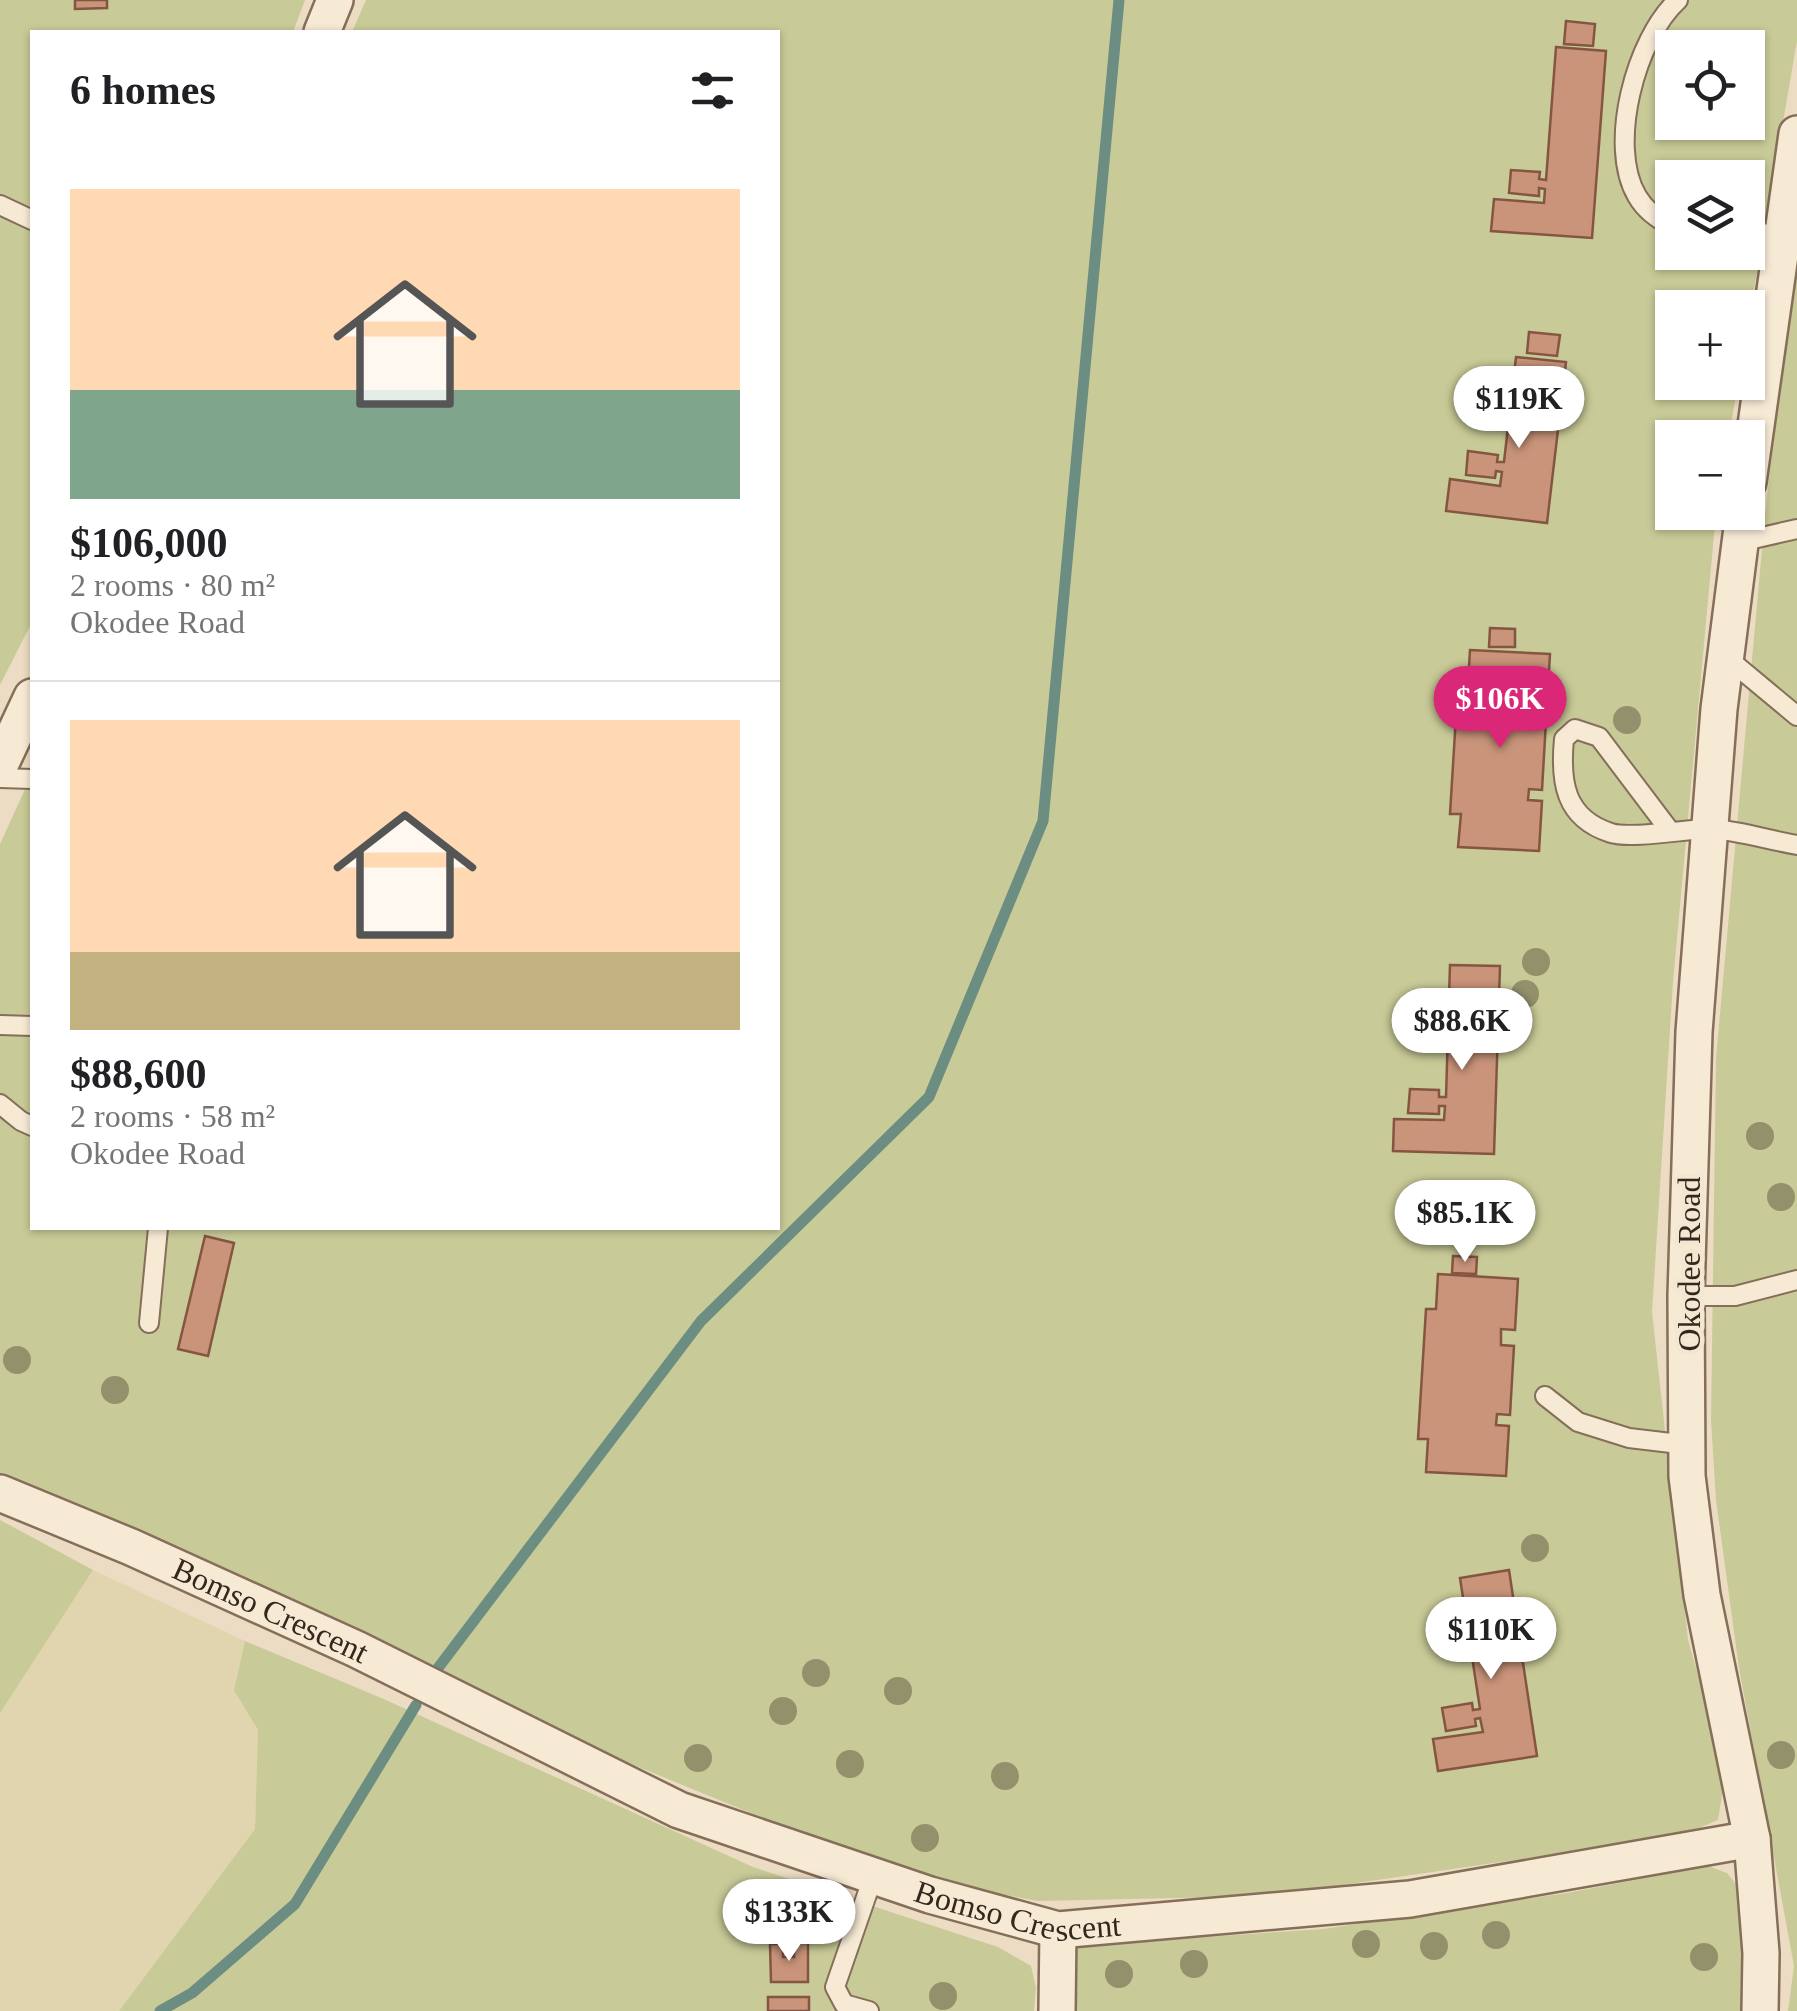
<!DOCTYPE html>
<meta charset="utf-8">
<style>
:root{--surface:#fff;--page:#f2f2f2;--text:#202124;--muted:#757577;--line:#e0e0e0;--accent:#db2777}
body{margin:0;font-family:"Times New Roman",serif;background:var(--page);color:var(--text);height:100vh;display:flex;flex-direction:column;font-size:38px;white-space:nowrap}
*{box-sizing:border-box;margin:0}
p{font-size:32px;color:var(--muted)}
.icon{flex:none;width:55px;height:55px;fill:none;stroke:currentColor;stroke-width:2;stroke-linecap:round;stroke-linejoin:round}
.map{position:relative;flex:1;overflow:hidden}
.sheet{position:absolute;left:30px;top:30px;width:750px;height:1200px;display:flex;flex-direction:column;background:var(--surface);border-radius:0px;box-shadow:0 2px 8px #0004}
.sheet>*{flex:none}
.fabs{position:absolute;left:1655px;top:30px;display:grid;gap:20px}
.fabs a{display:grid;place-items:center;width:110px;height:110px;border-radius:0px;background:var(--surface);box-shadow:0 2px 8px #0004;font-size:50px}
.price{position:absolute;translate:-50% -85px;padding:0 22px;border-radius:35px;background:#fff;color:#222;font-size:32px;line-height:65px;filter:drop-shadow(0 2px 5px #0008)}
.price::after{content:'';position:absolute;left:50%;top:60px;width:30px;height:22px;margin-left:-15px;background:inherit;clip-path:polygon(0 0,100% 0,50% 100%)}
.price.on{background:var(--accent);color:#fff}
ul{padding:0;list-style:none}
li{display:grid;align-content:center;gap:20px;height:530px;padding:0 40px}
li+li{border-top:2px solid var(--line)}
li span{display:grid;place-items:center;height:310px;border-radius:0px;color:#555}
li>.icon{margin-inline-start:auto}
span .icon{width:180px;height:180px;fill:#fffc;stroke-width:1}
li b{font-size:42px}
h2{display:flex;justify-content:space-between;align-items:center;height:120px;padding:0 40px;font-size:42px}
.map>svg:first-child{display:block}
</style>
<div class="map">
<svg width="1797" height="2011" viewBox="0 0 1797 2011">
<rect width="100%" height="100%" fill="#ecdcc3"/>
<path fill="#e1d5b0" d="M93,1570L245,1641L234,1689L258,1730L255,1829L119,2011H0V1713Z"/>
<g fill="#c8ca97" fill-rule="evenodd">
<path d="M0,0H305L293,32H32V622L0,685Z"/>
<path d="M366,0H1797V41L1748,324V308H1672V382L1738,383L1729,437L1672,438V512L1716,513L1673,982L1652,1312L1688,1640L1721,1754L1722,1795L1718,1820L1699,1828L1630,1843L1269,1896L1038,1901L904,1876L595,1749L0,1478V844L32,774V1228H778V32H352ZM1672,48H1748V122H1672ZM1672,178H1748V252H1672Z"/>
<path d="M1797,246V2011H1788L1794,1966L1739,1668L1716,1500L1711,1420L1716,1058L1766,505Z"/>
<path d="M0,1520L93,1570L0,1713Z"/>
<path d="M245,1641L386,1700L753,1867L998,1947L1031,1966L1036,1988L1034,2011H119L255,1829L258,1730L234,1690Z"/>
<path d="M1708,1866L1727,1873L1741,1890V2011H1077L1074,1946L1323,1929L1567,1893Z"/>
</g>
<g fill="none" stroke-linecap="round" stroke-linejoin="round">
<g stroke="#6c8d82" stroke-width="11">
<path d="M438,1668L701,1321L929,1097L1043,821L1119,0"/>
<path d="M160,2011L192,1993L295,1904L416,1705"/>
</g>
</g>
<g fill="#c9947a" stroke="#845641" stroke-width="2.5">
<path d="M75,0H107V8L75,9Z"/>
<path d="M1566,21L1595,24L1593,46L1564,44Z"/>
<path d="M1556,47L1606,51L1592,238L1491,231L1494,199L1544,203L1545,189L1539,188V196L1509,193L1511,170L1540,172L1539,179L1546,180Z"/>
<path d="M1529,332L1560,335L1557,356L1527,353Z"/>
<path d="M1516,357L1566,362L1547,523L1446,511L1450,479L1500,486L1502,472L1496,471L1495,478L1466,475L1468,451L1498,455L1497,462H1504Z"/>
<path d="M1490,628L1515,629V647H1489Z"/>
<path d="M1470,650L1550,654L1547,705L1534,704L1533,720L1546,721L1542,790L1529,789L1528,800L1542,801L1539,851L1458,847L1461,814H1450L1458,683L1468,684Z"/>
<path d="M1450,965L1500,966L1494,1154L1393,1151L1394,1119L1444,1120L1445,1106H1439V1114L1408,1113L1410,1089L1439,1090V1097H1446Z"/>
<path d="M205,1236L234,1243L208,1356L178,1349Z"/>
<path d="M1453,1256L1477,1257L1476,1274L1452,1273Z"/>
<path d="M1438,1274L1518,1279L1515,1330L1501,1329V1345L1514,1346L1510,1415L1497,1414L1496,1425L1509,1426L1506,1476L1426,1472L1428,1439H1418L1426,1309H1436Z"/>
<path d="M1509,1570L1537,1756L1438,1771L1433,1739L1483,1732L1480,1718L1475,1719L1476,1726L1446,1731L1442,1708L1472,1703L1473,1710L1480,1709L1460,1578Z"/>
<path d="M794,1943H808V1982H771L770,1944H783V1957H794Z"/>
<rect x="768" y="1997" width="41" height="14"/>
</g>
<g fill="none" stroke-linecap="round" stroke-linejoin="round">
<g stroke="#856e5a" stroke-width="22">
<g id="service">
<path d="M0,205L32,220"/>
<path d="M1672,226C1659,220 1645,210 1637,196C1607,145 1636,38 1678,0"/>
<path d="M1748,233L1781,234"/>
<path d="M1740,542L1797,529"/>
<path d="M1726,657L1797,716"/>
<path d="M0,778L32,779"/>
<path d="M1670,831L1599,737L1575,729L1564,739C1560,781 1564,818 1611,833C1630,839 1682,830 1705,829C1734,829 1768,840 1797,845"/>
<path d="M0,1025L32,1026"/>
<path d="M0,1104L21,1121L32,1126"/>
<path d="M1686,1296H1735L1797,1280"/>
<path d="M149,1323L158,1228"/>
<path d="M1545,1396L1578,1422L1629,1438L1688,1445"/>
<path d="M869,2011L844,2004L835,1987L873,1877"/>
</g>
</g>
<g stroke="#856e5a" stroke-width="40">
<g id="minor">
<path d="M322,32L335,0"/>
<path d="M1748,482L1797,134"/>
<path d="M1744,512L1719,709L1694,1032L1686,1296L1687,1476L1702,1595L1752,1839L1761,1953L1760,2011"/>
<path d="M0,765L32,697"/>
<path id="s1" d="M0,1493L131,1547L356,1649L679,1810L930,1895L1058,1930L1410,1899L1752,1839"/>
<path d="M1057,2011L1058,1930"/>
</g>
</g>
<use href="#service" stroke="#f7ead5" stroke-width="18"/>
<use href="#minor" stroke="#f7ead5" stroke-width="35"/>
</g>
<g fill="#93906c">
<circle cx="1627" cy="720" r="14"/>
<circle cx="1536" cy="962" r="14"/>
<circle cx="1525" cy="994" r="14"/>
<circle cx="1760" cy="1136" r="14"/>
<circle cx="1781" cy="1197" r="14"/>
<circle cx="17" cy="1360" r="14"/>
<circle cx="115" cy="1390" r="14"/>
<circle cx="1535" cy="1548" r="14"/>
<circle cx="816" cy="1673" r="14"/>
<circle cx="898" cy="1691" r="14"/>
<circle cx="783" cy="1711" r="14"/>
<circle cx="1781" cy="1755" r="14"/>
<circle cx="698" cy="1758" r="14"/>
<circle cx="850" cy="1764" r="14"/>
<circle cx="1005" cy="1776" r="14"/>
<circle cx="925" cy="1838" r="14"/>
<circle cx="1496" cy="1935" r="14"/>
<circle cx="1366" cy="1944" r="14"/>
<circle cx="1434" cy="1946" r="14"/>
<circle cx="1704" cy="1957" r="14"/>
<circle cx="1194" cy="1964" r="14"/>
<circle cx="1119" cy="1974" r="14"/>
<circle cx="943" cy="1996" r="14"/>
</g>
<g text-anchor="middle" stroke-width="9" stroke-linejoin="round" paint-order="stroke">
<g font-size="32" fill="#36271e" stroke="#f4e7d2">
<text transform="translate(1689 1264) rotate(-90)" y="11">Okodee Road</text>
<text dy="11" stroke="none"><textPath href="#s1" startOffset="295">Bomso Crescent</textPath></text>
<text dy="11" stroke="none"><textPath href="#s1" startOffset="1105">Bomso Crescent</textPath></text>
</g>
</g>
</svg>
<div class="fabs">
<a><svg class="icon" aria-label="locate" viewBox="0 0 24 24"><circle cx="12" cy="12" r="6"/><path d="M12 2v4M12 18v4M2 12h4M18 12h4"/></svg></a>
<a><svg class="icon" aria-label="layers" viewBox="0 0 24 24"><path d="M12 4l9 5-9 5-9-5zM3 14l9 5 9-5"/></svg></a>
<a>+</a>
<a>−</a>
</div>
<b class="price" style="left:1519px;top:451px">$119K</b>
<b class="price on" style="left:1500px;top:751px">$106K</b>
<b class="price" style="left:1462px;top:1073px">$88.6K</b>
<b class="price" style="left:1465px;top:1265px">$85.1K</b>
<b class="price" style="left:1491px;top:1682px">$110K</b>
<b class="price" style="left:789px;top:1964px">$133K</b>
<section class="sheet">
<h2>6 homes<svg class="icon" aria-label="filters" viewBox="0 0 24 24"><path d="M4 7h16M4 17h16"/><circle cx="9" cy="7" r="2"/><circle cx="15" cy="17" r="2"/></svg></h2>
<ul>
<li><span style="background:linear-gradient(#ffd9b3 65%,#7fa58c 0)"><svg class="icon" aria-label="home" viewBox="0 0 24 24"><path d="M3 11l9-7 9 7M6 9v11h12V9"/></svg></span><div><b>$106,000</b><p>2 rooms · 80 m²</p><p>Okodee Road</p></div></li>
<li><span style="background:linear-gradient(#ffd9b3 75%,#c2b280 0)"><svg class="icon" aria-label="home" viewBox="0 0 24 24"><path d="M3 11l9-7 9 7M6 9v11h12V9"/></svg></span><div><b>$88,600</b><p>2 rooms · 58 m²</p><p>Okodee Road</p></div></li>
</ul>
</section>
</div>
